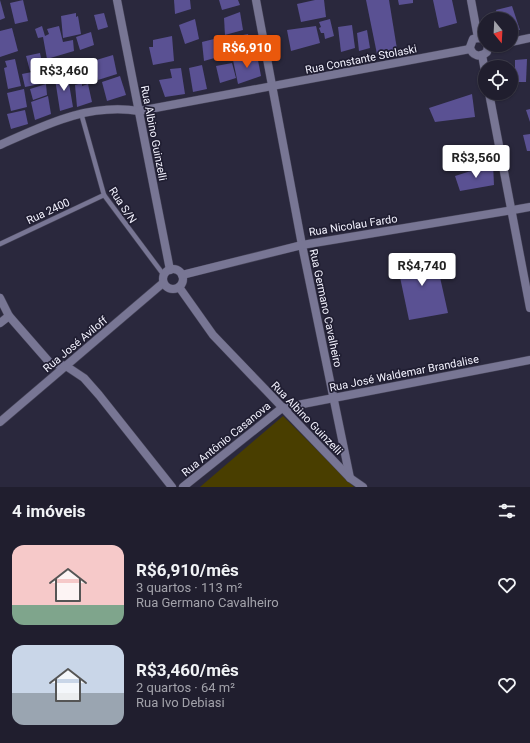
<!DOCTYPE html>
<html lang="pt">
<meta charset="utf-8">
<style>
:root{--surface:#201e2e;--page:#282736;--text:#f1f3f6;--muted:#a2a2aa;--line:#3d3c4a;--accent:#ea580c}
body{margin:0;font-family:Roboto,sans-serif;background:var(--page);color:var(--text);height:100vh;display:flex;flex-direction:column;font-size:15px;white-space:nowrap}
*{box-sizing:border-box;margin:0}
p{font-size:13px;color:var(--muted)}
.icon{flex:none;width:22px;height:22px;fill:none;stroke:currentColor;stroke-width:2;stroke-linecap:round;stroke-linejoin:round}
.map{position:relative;height:487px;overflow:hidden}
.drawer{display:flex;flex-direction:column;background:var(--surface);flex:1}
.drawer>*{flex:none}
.needle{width:26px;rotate:162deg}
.tools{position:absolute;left:478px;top:12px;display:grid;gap:8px}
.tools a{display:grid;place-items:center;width:40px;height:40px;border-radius:50%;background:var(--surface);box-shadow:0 1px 3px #0004,0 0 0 1px var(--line);font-size:20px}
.price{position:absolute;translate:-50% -34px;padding:0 9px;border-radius:4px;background:#fff;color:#222;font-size:13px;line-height:26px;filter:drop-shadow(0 1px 2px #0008)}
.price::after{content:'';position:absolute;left:50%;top:24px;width:12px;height:9px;margin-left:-6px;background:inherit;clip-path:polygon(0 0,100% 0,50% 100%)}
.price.selected{background:var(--accent);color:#fff}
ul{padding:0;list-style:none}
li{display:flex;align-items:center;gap:12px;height:100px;padding:0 12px}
li span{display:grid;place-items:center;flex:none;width:112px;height:80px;border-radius:12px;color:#555}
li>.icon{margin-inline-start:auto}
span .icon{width:48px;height:48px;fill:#fffc;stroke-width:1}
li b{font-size:17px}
h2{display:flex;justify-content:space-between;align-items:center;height:48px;padding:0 12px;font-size:17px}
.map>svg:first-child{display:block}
</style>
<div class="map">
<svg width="530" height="487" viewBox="0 0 530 487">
<rect width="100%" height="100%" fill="#2a283d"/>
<path fill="#493e00" d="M283,416L354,487H200Z"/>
<g fill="#5a5193">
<path d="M0,0L5,18L0,20Z"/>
<path d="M23,0L28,21L15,24L10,3Z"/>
<path d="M174,0H190L191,9L175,14Z"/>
<path d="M219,0H238L240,5L222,10Z"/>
<path d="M315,0H324L326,17L301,22L297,4Z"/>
<path d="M366,0H389L397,49L377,54Z"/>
<path d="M398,0H413V3L399,5Z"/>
<path d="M433,0H452L457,23L439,28Z"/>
<path d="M512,6L520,30L511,29V19H499L496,10Z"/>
<path d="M240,12L243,30L225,35L224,18Z"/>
<path d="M76,13V17L78,16L81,34L63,38L61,16Z"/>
<path d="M104,13L108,27L98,30L94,15Z"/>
<path d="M195,19L199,39L185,44L179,25Z"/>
<path d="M330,19L334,36L325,39L324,33H321L319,28L321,27L319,22Z"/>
<path d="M352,25L355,48L341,52L338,27Z"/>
<path d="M42,26L45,36L49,34L47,29L59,26L63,42L73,40L74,51L47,59L43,37L38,38L35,29Z"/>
<path d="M316,26L320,43L291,51L287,30Z"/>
<path d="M12,28L18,51L0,57V31Z"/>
<path d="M367,30L370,48L359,51L357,33Z"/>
<path d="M91,32L94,45L80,50L76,37Z"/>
<path d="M248,34L251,52L233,57L228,38Z"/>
<path d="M172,36L174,61L153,65L149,47H153V40Z"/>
<path d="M214,39L218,57L204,61L202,42Z"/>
<path d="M40,53L43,67L30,71L26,56Z"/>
<path d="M113,55L117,74L98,80L93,61Z"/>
<path d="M257,55L261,76L238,84L233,60Z"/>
<path d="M15,59L21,86L8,89L4,68L7,67L5,61Z"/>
<path d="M527,59L526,82H515V60Z"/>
<path d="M232,63L236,78L220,83L216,66Z"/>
<path d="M202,65L207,89L193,92L189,68Z"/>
<path d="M181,68L185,94L165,97L159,80L172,78L170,69Z"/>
<path d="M37,71L40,84L25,87L22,74Z"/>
<path d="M67,72L73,107L60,111L55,79H59L58,74Z"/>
<path d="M120,76L126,95L107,101L102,82Z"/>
<path d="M82,83V86L88,84L92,102L77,107L75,85Z"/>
<path d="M46,84L47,95L33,100L30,89Z"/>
<path d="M24,89L27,107L11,111L7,93Z"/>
<path d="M472,94L475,117L435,122L429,108Z"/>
<path d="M48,96L51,114L35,120L31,102Z"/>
<path d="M530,109V122L526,110Z"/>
<path d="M25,110L28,124L11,129L7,114Z"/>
<path d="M530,134V151H527L523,135Z"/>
<path d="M493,164L494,185L460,191L455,176Z"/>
<path d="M435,255L448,313L409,320L396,258Z"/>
</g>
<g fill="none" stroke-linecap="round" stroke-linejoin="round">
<g stroke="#464458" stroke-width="5.5">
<g id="service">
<path d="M81,113L104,195L163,274"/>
<path d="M0,244L104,195"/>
</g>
</g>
<g stroke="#464458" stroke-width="9">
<g id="minor">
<path d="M117,0L170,270"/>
<path d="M256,0L302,245L350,478"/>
<path d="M0,145C45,125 88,103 139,111"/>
<path d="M513,210L530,207"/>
<path d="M179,287L213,335L350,478L363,487"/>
<path d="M0,298L9,316L50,363L66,366L84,378L99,395L172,487"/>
<path d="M0,323L9,316"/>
<path d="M183,487L282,408L530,360"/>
</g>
</g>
<g stroke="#464458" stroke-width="9">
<g id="tertiary">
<path d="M471,0L478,38"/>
<path d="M485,39L478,38L473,39L470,47C472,56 480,58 487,52L488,45"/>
<path d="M511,42L530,38"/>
<path d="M482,55L485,71"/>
<path d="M489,93L530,308"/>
<path d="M139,111L470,49"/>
<circle cx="173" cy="279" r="10"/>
<path d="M182,275L302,245L513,210"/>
<path d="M0,422L163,283"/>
</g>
</g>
<use href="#service" stroke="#787694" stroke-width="4.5"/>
<use href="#minor" stroke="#787694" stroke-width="8"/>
<use href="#tertiary" stroke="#787694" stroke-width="8"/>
</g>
<g text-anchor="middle" stroke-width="3.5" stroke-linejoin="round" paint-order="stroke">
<g font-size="11" fill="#f3f2fe" stroke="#201e32">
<text transform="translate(361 59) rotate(-11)" y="4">Rua Constante Stolaski</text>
<text transform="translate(154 133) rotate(79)" y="4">Rua Albino Guinzelli</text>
<text transform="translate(123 205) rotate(57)" y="4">Rua S/N</text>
<text transform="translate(48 211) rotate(-25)" y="4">Rua 2400</text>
<text transform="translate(353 225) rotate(-9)" y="4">Rua Nicolau Fardo</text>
<text transform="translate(326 308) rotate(78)" y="4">Rua Germano Cavalheiro</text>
<text transform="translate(75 344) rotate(-40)" y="4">Rua José Aviloff</text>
<text transform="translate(404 373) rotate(-11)" y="4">Rua José Waldemar Brandalise</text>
<text transform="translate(307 418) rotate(46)" y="4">Rua Albino Guinzelli</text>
<text transform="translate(226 439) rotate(-39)" y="4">Rua Antônio Casanova</text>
</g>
</g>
</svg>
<div class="tools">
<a><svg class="needle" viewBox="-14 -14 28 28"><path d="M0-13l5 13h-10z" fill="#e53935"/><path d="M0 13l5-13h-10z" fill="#a2a2aa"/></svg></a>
<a><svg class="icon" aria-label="locate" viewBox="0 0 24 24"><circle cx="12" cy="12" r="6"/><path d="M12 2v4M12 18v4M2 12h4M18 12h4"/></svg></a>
</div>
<b class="price selected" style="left:247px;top:69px">R$6,910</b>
<b class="price" style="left:64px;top:92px">R$3,460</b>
<b class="price" style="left:476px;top:179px">R$3,560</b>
<b class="price" style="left:422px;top:287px">R$4,740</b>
</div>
<section class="drawer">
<h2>4 imóveis<svg class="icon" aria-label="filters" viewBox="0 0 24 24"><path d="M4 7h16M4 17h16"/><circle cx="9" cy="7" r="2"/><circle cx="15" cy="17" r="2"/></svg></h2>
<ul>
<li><span style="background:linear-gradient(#f6c9c9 75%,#7fa58c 0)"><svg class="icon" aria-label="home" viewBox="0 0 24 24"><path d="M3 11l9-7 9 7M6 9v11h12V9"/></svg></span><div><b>R$6,910/mês</b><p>3 quartos · 113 m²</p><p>Rua Germano Cavalheiro</p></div><svg class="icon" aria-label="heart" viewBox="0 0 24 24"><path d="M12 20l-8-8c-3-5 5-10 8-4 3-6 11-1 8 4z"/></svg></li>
<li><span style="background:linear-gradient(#c9d6e8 60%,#9aa5b1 0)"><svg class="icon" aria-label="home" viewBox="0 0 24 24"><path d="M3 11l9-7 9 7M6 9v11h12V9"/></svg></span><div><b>R$3,460/mês</b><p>2 quartos · 64 m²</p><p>Rua Ivo Debiasi</p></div><svg class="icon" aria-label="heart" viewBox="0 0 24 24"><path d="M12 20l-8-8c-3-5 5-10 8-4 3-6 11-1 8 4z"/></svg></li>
</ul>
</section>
